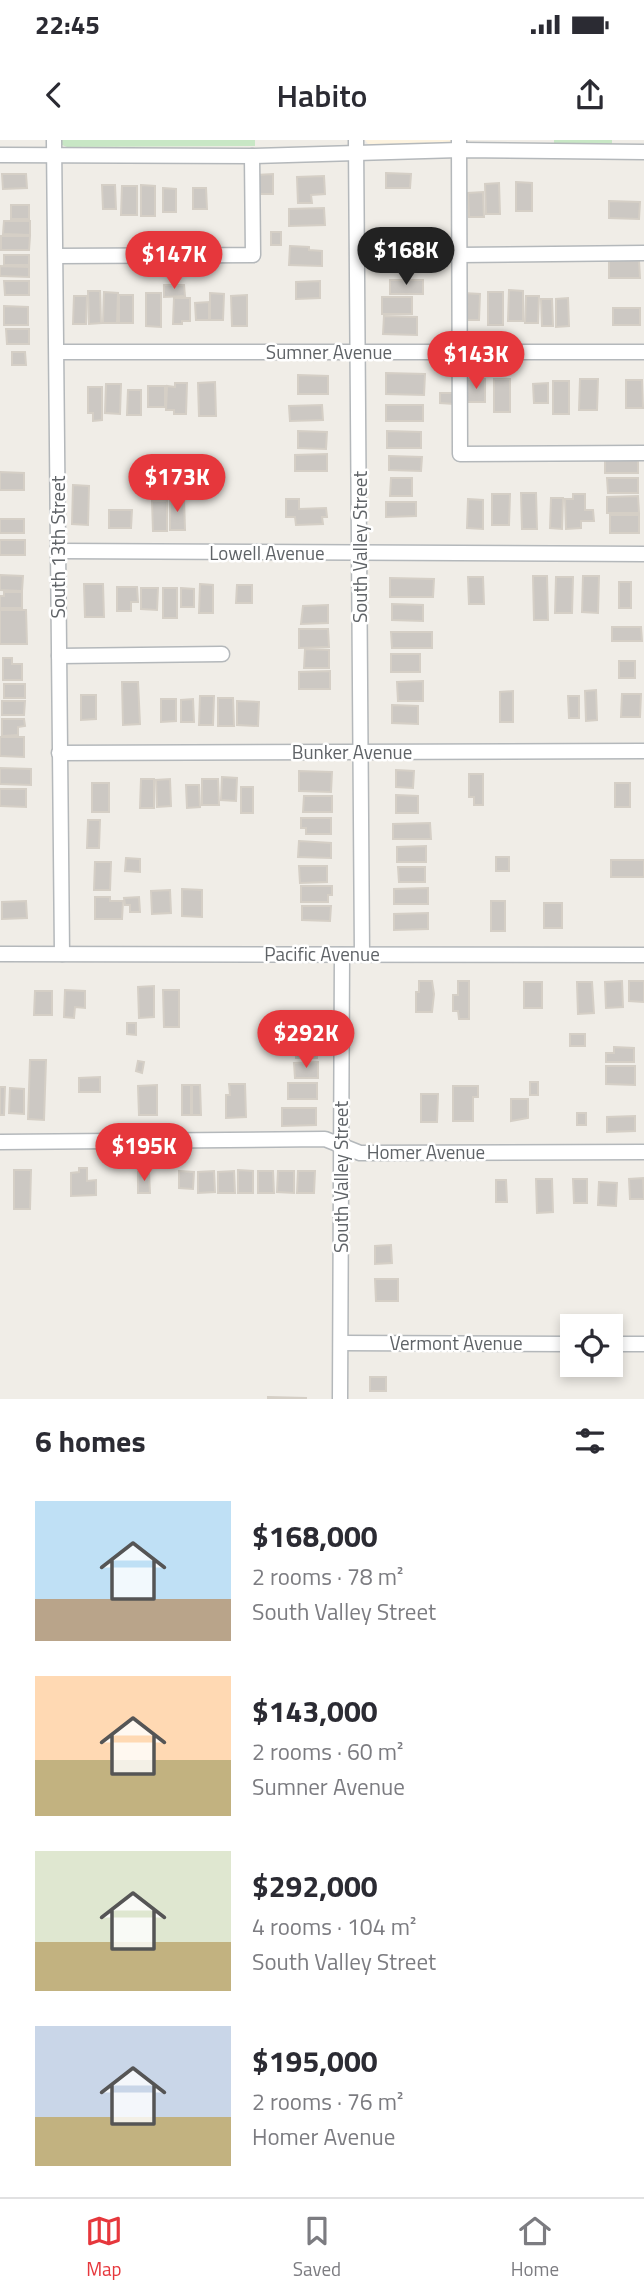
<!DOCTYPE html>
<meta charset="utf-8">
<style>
:root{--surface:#fff;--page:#f7f7f7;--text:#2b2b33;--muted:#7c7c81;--line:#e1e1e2;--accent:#e6373c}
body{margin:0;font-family:"Titillium Web",sans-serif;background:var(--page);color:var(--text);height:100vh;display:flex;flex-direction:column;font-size:26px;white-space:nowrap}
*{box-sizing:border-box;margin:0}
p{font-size:23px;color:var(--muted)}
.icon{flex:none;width:38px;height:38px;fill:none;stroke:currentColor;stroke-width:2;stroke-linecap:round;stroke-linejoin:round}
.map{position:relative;height:1259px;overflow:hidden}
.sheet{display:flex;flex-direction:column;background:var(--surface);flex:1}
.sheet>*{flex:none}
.controls{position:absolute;left:560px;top:1174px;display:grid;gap:14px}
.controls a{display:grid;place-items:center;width:63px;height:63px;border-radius:0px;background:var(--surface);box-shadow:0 4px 10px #0003;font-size:35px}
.price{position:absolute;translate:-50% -60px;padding:0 16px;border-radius:24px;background:var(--accent);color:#fff;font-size:23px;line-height:46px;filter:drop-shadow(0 2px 4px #0008)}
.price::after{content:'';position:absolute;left:50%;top:42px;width:21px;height:16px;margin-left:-10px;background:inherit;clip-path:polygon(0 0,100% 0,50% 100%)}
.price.current{background:#222;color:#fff}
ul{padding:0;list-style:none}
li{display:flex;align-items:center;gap:21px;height:175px;padding:0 35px}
li span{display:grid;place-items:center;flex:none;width:196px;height:140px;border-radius:0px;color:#555}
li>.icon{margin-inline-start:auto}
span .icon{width:84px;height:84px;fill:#fffc;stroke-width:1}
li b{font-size:30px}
h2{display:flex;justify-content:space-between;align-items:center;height:84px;padding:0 35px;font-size:30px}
.status{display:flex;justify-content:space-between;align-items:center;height:49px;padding:0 35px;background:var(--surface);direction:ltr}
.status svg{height:19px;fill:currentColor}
header{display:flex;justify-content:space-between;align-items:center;height:91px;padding:0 35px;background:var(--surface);font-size:32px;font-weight:600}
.dock{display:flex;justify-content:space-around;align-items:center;height:98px;border-top:2px solid var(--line);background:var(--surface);font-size:19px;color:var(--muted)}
.dock a{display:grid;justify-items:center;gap:4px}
.dock .current{color:var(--accent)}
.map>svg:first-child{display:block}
</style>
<div class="status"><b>22:45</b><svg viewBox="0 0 49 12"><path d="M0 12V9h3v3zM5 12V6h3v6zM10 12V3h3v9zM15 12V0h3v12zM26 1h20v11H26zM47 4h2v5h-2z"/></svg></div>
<header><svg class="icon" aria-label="back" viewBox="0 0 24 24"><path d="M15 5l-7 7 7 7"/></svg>Habito<svg class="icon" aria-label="share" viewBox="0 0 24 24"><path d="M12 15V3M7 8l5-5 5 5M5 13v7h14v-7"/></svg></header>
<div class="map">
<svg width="644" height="1259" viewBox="0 0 644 1259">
<rect width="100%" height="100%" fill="#f0ede7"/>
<path fill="#fdf3df" d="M365,0H454V5L368,4Z"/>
<g fill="#c8e7c5">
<path d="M62,0H255V6L67,7L62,5Z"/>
<path d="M554,0H612V6L554,5Z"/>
</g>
<g fill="#ccc8c3" stroke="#d5cfc6" stroke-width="2">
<path d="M386,33L411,34L410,48H386Z"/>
<path d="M2,34H26L27,48L3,49Z"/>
<path d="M273,34V54H256V35Z"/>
<path d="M324,36L325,54L311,55L312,63H298L297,37Z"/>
<path d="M516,42L532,43V71H516Z"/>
<path d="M499,43L500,74H486L485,44Z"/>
<path d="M102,45H115L116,69H103Z"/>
<path d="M141,45L155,46V76H141Z"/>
<path d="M122,46H137V75H121Z"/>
<path d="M163,48L176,49V72H163Z"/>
<path d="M193,48H206L207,69H193Z"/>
<path d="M483,52L484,77H469L468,53Z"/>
<path d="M609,61L640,62L639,79L609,78Z"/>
<rect x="11" y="65" width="18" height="14"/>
<path d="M324,68L325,85L289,86V69Z"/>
<path d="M4,81H30V95L3,94Z"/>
<path d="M394,90L421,91L420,106L393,104Z"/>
<rect x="271" y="92" width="10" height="13"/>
<path d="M1,96H30L29,110H1Z"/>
<path d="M290,106L309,107V110L322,111V126L289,125Z"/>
<path d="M411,114V131L388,132L387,115Z"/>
<rect x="4" y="115" width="25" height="10"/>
<path d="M639,120L640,138H609V121Z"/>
<path d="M0,126L29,127V137L0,136Z"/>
<rect x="390" y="140" width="33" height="14"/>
<path d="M4,141H29V155H5Z"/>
<path d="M320,141V158L296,159V142Z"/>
<path d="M164,145H184L185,156L164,157Z"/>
<path d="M509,150L523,151V181H508Z"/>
<path d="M88,151H100L101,183L89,184Z"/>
<path d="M104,152L118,153L117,183H103Z"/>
<rect x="488" y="152" width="15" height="33"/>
<path d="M146,153H161V187L146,186Z"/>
<path d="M210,153L224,154L223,180H210Z"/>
<path d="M463,153L480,154L479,180H462Z"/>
<rect x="119" y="155" width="14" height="28"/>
<path d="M247,155V186H232L231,156Z"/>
<path d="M74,156H87L86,184H73Z"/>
<path d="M526,156H539L538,183H525Z"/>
<rect x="382" y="157" width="30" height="17"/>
<path d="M174,158H190V181H182V184H173Z"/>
<path d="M568,158L569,186L556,187V159Z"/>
<path d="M541,159H552L553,186H542Z"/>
<path d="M209,162V180H196L195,163Z"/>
<path d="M4,166L28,167V185H4Z"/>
<rect x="613" y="168" width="27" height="17"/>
<path d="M384,176L417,177V195L383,194Z"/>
<path d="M6,189H29V204H7Z"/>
<path d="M12,212H25L26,225H12Z"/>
<path d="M386,233L425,234L424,255L386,254Z"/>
<path d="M298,235L328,236V254H298Z"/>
<rect x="466" y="239" width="19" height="23"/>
<rect x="494" y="239" width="16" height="33"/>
<path d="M580,239H598L597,270H579Z"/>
<path d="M626,240H642L643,268H626Z"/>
<rect x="553" y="241" width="16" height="33"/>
<path d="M215,242L216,276H199L198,243Z"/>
<path d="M175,243H187L186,274H174V270H166L167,246L175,247Z"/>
<path d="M548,243V263H534L533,244Z"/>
<path d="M106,244H121L120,274L105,273Z"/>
<rect x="148" y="246" width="17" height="21"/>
<path d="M88,247H102V280L93,281V273H88Z"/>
<path d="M128,250H141V275H127Z"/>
<path d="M440,253H454V264L440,263Z"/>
<path d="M322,265L323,280L290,281L289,266Z"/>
<rect x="386" y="265" width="37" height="16"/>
<path d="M298,291L327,292L326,309L298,308Z"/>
<path d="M387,291L421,292V308H387Z"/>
<path d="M327,314V331H295V315Z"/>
<path d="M389,316L422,317L421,331L389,330Z"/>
<path d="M638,318V333H605V319Z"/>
<path d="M0,332L24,333V350H0Z"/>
<path d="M391,338H412V356H390Z"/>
<path d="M607,338H638V353H608Z"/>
<path d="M73,345L89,346L88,385L72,384Z"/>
<path d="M521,353H536L537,389H522Z"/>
<path d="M492,354H510L509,385H492Z"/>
<path d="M573,354H585V370H593L594,381H581V388L566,389L565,359H573Z"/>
<path d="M638,356L639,373H607V357Z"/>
<path d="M184,358L185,390H170V359Z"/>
<path d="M551,358H563L562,389L550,388Z"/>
<path d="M286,359H299V369L326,368L327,377H322L323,384L296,385L295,377H286Z"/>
<path d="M468,359L483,360V389L467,388Z"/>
<path d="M152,361H167V391H153Z"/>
<path d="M386,362H416V376L386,377Z"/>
<path d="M109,370H132L131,388H109Z"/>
<rect x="610" y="375" width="29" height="18"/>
<rect x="0" y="379" width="24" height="14"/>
<rect x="0" y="400" width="25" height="15"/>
<path d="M0,435L23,436L22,451L0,450Z"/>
<path d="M533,436H547L548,480H534Z"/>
<path d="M583,436H599L598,473L582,472Z"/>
<path d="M468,437H483L484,464H469Z"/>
<path d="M556,437H573L572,473H555Z"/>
<path d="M390,438L434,439L433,457H390Z"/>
<rect x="619" y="442" width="12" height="26"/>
<path d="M84,444H103L104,477H85Z"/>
<path d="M200,444L213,445V473H199Z"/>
<path d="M237,445H252V463H236Z"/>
<path d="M117,447H137L138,462H131V471H117Z"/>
<path d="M141,448H158L157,470L141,469Z"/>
<rect x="163" y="448" width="14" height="30"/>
<path d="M181,448L194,449V467H181Z"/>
<path d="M4,452H22V468H0V456H4Z"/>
<path d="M392,464L423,465V481L392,480Z"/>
<path d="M328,465V483L301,484L303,466Z"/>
<path d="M0,470H26L27,504H0Z"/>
<path d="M612,487H641L642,501H612Z"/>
<path d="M299,489H328L329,507L299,508Z"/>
<path d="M391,492H432V508H392Z"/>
<path d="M305,509L329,510V528H304Z"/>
<rect x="391" y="514" width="29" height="18"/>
<path d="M3,518H12V524H22V540H3Z"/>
<rect x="619" y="521" width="16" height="17"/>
<path d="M330,531V549H299V532Z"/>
<path d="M423,541V561H398L397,542Z"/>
<path d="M122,542H138L140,584L123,585Z"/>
<rect x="4" y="544" width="21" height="14"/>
<path d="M596,550L597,580L586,581L585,551Z"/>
<path d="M513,551V582H500V552Z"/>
<path d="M622,554H641L640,577H621Z"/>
<path d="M81,555H96V579L81,580Z"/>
<path d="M200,556H214L213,585H199Z"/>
<path d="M568,556H579V578H569Z"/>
<path d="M218,558H233L234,586H218Z"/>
<path d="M161,559H176V581L161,582Z"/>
<path d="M193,559L194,582H181V560Z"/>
<path d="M2,561H25L24,575H2Z"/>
<path d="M237,561L259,562L258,586L237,585Z"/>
<path d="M392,565L418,566V584L392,583Z"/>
<path d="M2,579H24L25,586L18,587V595L2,596Z"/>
<path d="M0,597H24V617L0,616Z"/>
<path d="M0,628L31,629V645L0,644Z"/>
<path d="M396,630L414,631L413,648L396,647Z"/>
<path d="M299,631L332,632L331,652L299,651Z"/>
<path d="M469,634H483V665H474V657H469Z"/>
<path d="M222,637L237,638L236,661L221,660Z"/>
<path d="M141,639H154V668H140Z"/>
<path d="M170,639L171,666L157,667L156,640Z"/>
<path d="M202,639H218L219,665H202Z"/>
<rect x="92" y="643" width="17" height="29"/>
<rect x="615" y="643" width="15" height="24"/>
<path d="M186,645H199L200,667L187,668Z"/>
<rect x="241" y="647" width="12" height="26"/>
<path d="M0,649H26V667L0,666Z"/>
<path d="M396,655L418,656V673H396Z"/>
<path d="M304,656H332V672H303Z"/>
<path d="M301,678H331V694H306V688H301Z"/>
<path d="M88,680H100L99,708H87Z"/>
<path d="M430,683L431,699H393V684Z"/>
<path d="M299,701L331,703V718L298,717Z"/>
<path d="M426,706V722H397V707Z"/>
<rect x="496" y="717" width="13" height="14"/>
<path d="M126,718L140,719V732L125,731Z"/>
<rect x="611" y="720" width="33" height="17"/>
<path d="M95,722H111L110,750H94Z"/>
<path d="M299,726H327V742L300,743Z"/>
<path d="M398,727H425V742H399Z"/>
<path d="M301,746H332V755H328V762H301Z"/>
<path d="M428,748V764H394V749Z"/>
<path d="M182,749L202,750V777L182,776Z"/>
<path d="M170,750L171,773L152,774L151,751Z"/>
<path d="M95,757H110V761H123L122,779H95Z"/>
<path d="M139,757L140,772H130V765H125L124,758Z"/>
<path d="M26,761L27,778L2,779V762Z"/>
<rect x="491" y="761" width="14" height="30"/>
<rect x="544" y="763" width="18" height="25"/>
<path d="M302,766H331L330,781L302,780Z"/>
<path d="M428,773V789L394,790V774Z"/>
<path d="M419,841H432L434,854L432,872H416V852H419Z"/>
<path d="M458,841H469V879H459L458,871H453V855H458Z"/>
<path d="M622,841L623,867L606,868L605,842Z"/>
<path d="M629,841H644V862L629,861Z"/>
<rect x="524" y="842" width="18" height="26"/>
<path d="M577,842H592L594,873L578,874Z"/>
<path d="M154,846V877L139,878L138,847Z"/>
<path d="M65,850L85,851V868L75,867L74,878L64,877Z"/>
<path d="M163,850H179V887H164Z"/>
<path d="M35,851H52V875H34Z"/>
<path d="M127,883H136V895L127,894Z"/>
<rect x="570" y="894" width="15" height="12"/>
<rect x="296" y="903" width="21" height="15"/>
<path d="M614,907L634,908V922H606V913H614Z"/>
<path d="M30,920H46L44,980L28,979Z"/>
<path d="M138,921L144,922L142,933L136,931Z"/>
<path d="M318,922V938H295L294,923Z"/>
<path d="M606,926H635V945L606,944Z"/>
<path d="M100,937V952H79V938Z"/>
<rect x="530" y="942" width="8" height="13"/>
<rect x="288" y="943" width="29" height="16"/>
<path d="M229,944H245L246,977L226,978V955H230Z"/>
<path d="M157,945V975H139L138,946Z"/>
<rect x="182" y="945" width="9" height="30"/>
<path d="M192,945H200L201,975H192Z"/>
<path d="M453,946H478V957H473V981H453Z"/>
<path d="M0,947H5L4,975H0Z"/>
<path d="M10,948L24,949V974L9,973Z"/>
<path d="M421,954H438L437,982H421Z"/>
<path d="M511,959H528V978L511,981Z"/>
<path d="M282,968H316V985L282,986Z"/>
<rect x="577" y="973" width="9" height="12"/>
<path d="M635,976V991L607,992V977Z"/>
<path d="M79,1028H87V1041L96,1040V1055L71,1056V1033L79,1032Z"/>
<path d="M14,1030H31L30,1069H14Z"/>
<path d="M238,1030L253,1031V1053H238Z"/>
<path d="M179,1031L194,1032L193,1049L179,1048Z"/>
<path d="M214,1031L215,1052L198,1053V1032Z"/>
<path d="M234,1031L235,1053H218V1032Z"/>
<path d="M258,1031H273L274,1053H258Z"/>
<path d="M278,1031H294V1053L277,1052Z"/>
<path d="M298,1031H315L314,1053H297Z"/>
<path d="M138,1032H149L150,1053H138Z"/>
<path d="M643,1038L644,1059H630L629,1039Z"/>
<path d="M536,1039H552L553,1072L537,1073Z"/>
<path d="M573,1039H587V1063H574Z"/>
<path d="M496,1040H506L507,1062H496Z"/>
<path d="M599,1042L617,1043L616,1066L598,1065Z"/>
<path d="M391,1105L392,1123L375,1124V1106Z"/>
<path d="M375,1139H398V1161H376Z"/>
<rect x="370" y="1237" width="16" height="14"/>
<path d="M268,1257L306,1258V1259H268Z"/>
</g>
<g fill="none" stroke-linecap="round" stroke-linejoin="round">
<g stroke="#b4b8bb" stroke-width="17">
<g id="minor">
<path d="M54,0L62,814"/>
<path d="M356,0L362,814"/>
<path d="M459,0L460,314L644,313"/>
<path d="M0,15L252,16L459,10L644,12"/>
<path d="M459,115L644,113"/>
<path d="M56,116L253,115L252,16"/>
<path d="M57,212H644"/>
<path d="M58,411L644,414"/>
<path d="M59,516L222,514"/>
<path d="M59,613L644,611"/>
<path d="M0,814L644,815"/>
<path d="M0,1002L325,999L360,1013L644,1012"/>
<path d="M341,1203L572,1204"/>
<path d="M611,1204H644"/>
<path d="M340,1259L342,815"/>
</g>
</g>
<use href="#minor" stroke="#fff" stroke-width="14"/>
</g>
<g text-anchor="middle" stroke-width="5" stroke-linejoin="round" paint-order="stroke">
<g font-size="19" fill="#5f6367" stroke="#fff">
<text x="329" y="219">Sumner Avenue</text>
<text transform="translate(58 407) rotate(-90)" y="7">South 13th Street</text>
<text transform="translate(360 407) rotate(-90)" y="7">South Valley Street</text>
<text x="267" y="420">Lowell Avenue</text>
<text x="352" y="619">Bunker Avenue</text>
<text x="322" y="821">Pacific Avenue</text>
<text x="426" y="1019">Homer Avenue</text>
<text transform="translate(341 1037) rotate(-90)" y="7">South Valley Street</text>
<text x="456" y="1210">Vermont Avenue</text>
</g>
</g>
</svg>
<div class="controls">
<a><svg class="icon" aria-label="locate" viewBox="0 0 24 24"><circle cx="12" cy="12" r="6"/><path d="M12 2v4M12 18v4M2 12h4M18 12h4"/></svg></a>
</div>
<b class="price current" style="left:406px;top:147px">$168K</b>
<b class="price" style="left:174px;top:151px">$147K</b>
<b class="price" style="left:476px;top:251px">$143K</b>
<b class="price" style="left:177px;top:374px">$173K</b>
<b class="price" style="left:306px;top:930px">$292K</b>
<b class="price" style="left:144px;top:1043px">$195K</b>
</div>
<section class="sheet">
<h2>6 homes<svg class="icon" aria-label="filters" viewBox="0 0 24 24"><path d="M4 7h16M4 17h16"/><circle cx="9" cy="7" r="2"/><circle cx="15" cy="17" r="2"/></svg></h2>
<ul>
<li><span style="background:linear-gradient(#bfe0f5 70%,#b9a48a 0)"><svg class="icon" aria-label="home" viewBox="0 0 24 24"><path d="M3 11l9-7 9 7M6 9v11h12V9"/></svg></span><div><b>$168,000</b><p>2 rooms · 78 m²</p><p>South Valley Street</p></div></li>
<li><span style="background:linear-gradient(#ffd9b3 60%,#c2b280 0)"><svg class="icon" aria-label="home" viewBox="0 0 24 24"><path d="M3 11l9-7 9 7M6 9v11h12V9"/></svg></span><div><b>$143,000</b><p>2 rooms · 60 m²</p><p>Sumner Avenue</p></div></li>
<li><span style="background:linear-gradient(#dfe7d0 65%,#c2b280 0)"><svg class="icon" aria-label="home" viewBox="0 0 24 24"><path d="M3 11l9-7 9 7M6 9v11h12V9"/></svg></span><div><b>$292,000</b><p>4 rooms · 104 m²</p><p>South Valley Street</p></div></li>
<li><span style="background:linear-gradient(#c9d6e8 65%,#c2b280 0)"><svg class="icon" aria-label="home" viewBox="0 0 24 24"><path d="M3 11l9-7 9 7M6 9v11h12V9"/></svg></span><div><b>$195,000</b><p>2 rooms · 76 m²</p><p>Homer Avenue</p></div></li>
</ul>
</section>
<nav class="dock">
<a class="current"><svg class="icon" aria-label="map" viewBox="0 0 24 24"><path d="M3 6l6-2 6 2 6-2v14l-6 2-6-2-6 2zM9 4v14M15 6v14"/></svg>Map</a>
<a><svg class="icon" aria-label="saved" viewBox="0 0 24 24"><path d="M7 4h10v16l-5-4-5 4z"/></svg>Saved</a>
<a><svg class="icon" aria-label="home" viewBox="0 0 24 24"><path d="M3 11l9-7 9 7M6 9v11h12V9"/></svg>Home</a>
</nav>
